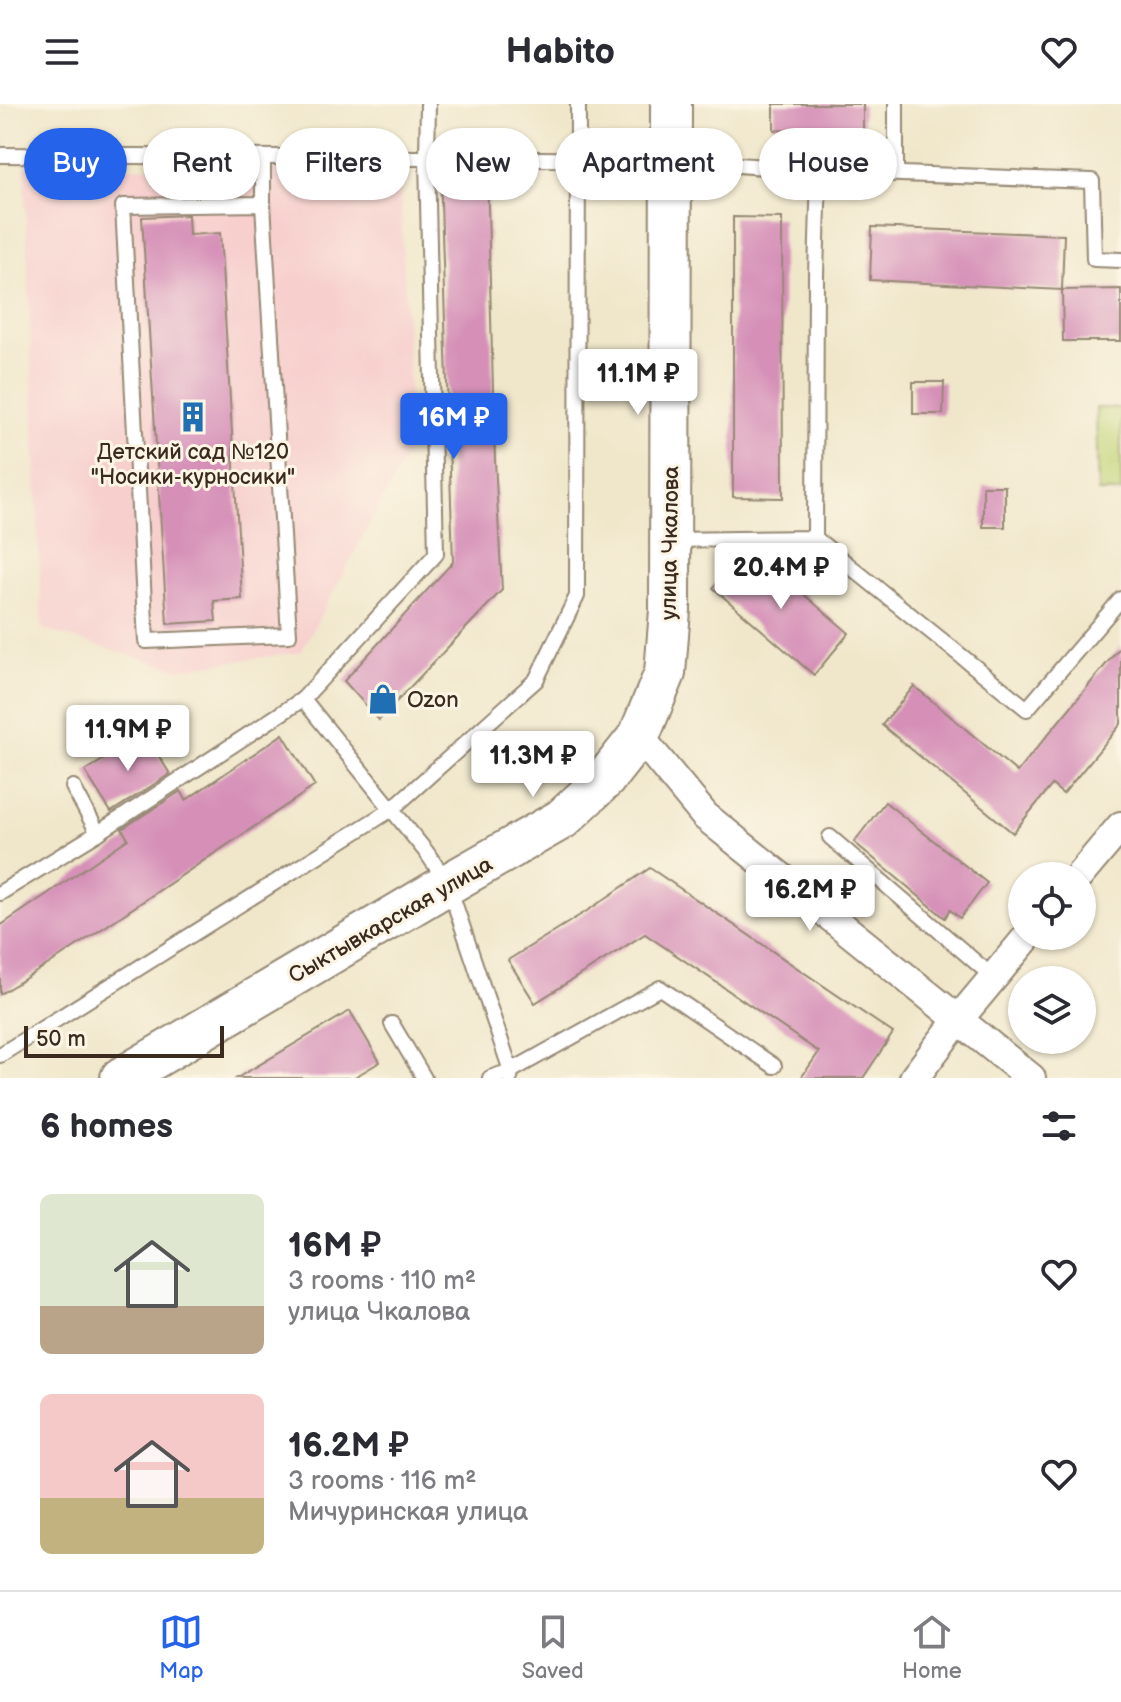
<!DOCTYPE html>
<meta charset="utf-8">
<style>
:root{--surface:#fff;--page:#f2f2f3;--text:#2b2b33;--muted:#7c7c81;--line:#e1e1e2;--accent:#2563eb}
body{margin:0;font-family:"Balsamiq Sans",sans-serif;background:var(--page);color:var(--text);height:100vh;display:flex;flex-direction:column;font-size:30px;white-space:nowrap}
*{box-sizing:border-box;margin:0}
p{font-size:26px;color:var(--muted)}
.icon{flex:none;width:44px;height:44px;fill:none;stroke:currentColor;stroke-width:2;stroke-linecap:round;stroke-linejoin:round}
.map{position:relative;height:974px;overflow:hidden}
.panel{display:flex;flex-direction:column;background:var(--surface);flex:1}
.panel>*{flex:none}
.top-card{position:absolute;left:24px;top:24px;width:1074px;height:72px;display:flex;gap:16px}
.tools{position:absolute;left:1008px;top:758px;display:grid;gap:16px}
.tools a{display:grid;place-items:center;width:88px;height:88px;border-radius:50%;background:var(--surface);box-shadow:0 2px 6px #0004;font-size:40px}
.scale{position:absolute;left:24px;bottom:20px;width:200px;box-sizing:border-box;padding-left:8px;border:4px solid #3b2a1e;border-top:0;font-size:22px;line-height:28px;white-space:nowrap;color:#3b2a1e;-webkit-text-stroke:6px #fcf5e5;paint-order:stroke}
.price{position:absolute;translate:-50% -68px;padding:0 18px;border-radius:8px;background:#fff;color:#222;font-size:26px;line-height:52px;filter:drop-shadow(0 2px 4px #0008)}
.price::after{content:'';position:absolute;left:50%;top:48px;width:24px;height:18px;margin-left:-12px;background:inherit;clip-path:polygon(0 0,100% 0,50% 100%)}
.price.selected{background:var(--accent);color:#fff}
ul{padding:0;list-style:none}
li{display:flex;align-items:center;gap:24px;height:200px;padding:0 40px}
li span{display:grid;place-items:center;flex:none;width:224px;height:160px;border-radius:12px;color:#555}
li>.icon{margin-inline-start:auto}
span .icon{width:96px;height:96px;fill:#fffc;stroke-width:1}
li b{font-size:34px}
h2{display:flex;justify-content:space-between;align-items:center;height:96px;padding:0 40px;font-size:34px}
.pill{padding:0 28px;border-radius:36px;background:var(--surface);box-shadow:0 2px 6px #0004;font-size:28px;line-height:72px}
.pill.selected{background:var(--accent);color:#fff}
header{display:flex;justify-content:space-between;align-items:center;height:104px;padding:0 40px;background:var(--surface);font-size:36px;font-weight:700}
.dock{display:flex;justify-content:space-around;align-items:center;height:112px;border-top:2px solid var(--line);background:var(--surface);font-size:22px;color:var(--muted)}
.dock a{display:grid;justify-items:center;gap:4px}
.dock .selected{color:var(--accent)}
.map>svg:first-child{display:block}
</style>
<header><svg class="icon" aria-label="menu" viewBox="0 0 24 24"><path d="M4 6h16M4 12h16M4 18h16"/></svg>Habito<svg class="icon" aria-label="heart" viewBox="0 0 24 24"><path d="M12 20l-8-8c-3-5 5-10 8-4 3-6 11-1 8 4z"/></svg></header>
<div class="map">
<svg width="1121" height="974" viewBox="0 0 1121 974">
<rect width="100%" height="100%" fill="#fcf5e5"/>
<filter id="ink" filterUnits="userSpaceOnUse"><feTurbulence type="fractalNoise" baseFrequency=".0125" numOctaves="2"/><feDisplacementMap in="SourceGraphic" scale="16" xChannelSelector="R" yChannelSelector="G"/><feConvolveMatrix kernelMatrix="1 2 1 2 8 2 1 2 1" color-interpolation-filters="sRGB"/></filter>
<filter id="wash" filterUnits="userSpaceOnUse"><feTurbulence type="fractalNoise" baseFrequency=".006" numOctaves="4" result="noise"/><feDisplacementMap in="SourceGraphic" scale="32" xChannelSelector="R" yChannelSelector="G"/><feGaussianBlur stdDeviation="1.8" result="paint"/><feColorMatrix in="noise" values="0 0 0 0 0 0 0 0 0 0 0 0 0 0 0 0 0 1.4 0 .05"/><feComposite in="paint" operator="in"/></filter>
<g filter="url(#wash)">
<rect width="100%" height="100%" fill="#f0e7cb"/>
<path fill="#f7d0ce" d="M24,63L399,64L412,341L301,548L177,565L42,525Z"/>
<path fill="#c1d477" stroke="#7e7f4a" stroke-width="2" d="M1096,304H1121V388H1098Z"/>
<g id="blocks">
<g fill="#d690b8">
<path d="M774,0H863V27L774,26Z"/>
<path d="M440,68L487,69L495,357L502,486L379,616L344,577L453,458Z"/>
<path d="M188,111L189,131L220,129L242,495L214,497L216,517L167,520L142,113Z"/>
<path d="M733,113L782,114L783,394L733,393Z"/>
<path d="M872,123L1064,131L1062,186L870,176Z"/>
<path d="M1121,185V237H1063L1062,186Z"/>
<path d="M913,278H944L943,310H913Z"/>
<rect x="983" y="382" width="22" height="41"/>
<path d="M746,445H751L849,529L814,571L713,484Z"/>
<path d="M1121,542V620L1063,690L1052,681L1013,729L882,621L914,582L1017,668Z"/>
<path d="M145,630L170,670L111,708L85,667Z"/>
<path d="M283,630L315,682L60,853L0,890V822L128,735L122,725L181,687L186,696Z"/>
<path d="M885,698L987,779L960,814L950,806L945,814L854,738Z"/>
<path d="M650,764L893,929L863,974H801L819,948L645,830L535,899L508,856L590,805Z"/>
<path d="M350,907L380,958L353,974H237Z"/>
</g>
</g>
</g>
<g filter="url(#ink)">
<use href="#blocks" fill-opacity="0" stroke="#968874" stroke-width="2"/>
<g fill="none" stroke-linecap="round" stroke-linejoin="round">
<g stroke="#968874" stroke-width="18">
<g id="service">
<path d="M896,0V69"/>
<path d="M0,51L670,56L819,67L1092,77L1094,155L1121,156"/>
<path d="M263,53V100L289,531L146,537L123,102L263,100"/>
<path d="M815,434L1027,605L1121,495"/>
<path d="M671,436L815,434L816,171L819,67"/>
<path d="M303,595L427,749L448,780L511,967L510,974"/>
<path d="M73,683L98,729"/>
<path d="M830,733L993,873"/>
<path d="M0,789L98,729L303,595L436,450L427,54L428,0"/>
<path d="M392,920L424,974"/>
<path d="M0,951L392,705L536,576L577,492L578,0"/>
<path d="M490,974L511,967L660,884L774,962"/>
</g>
</g>
<g stroke="#968874" stroke-width="32">
<g id="minor">
<path d="M639,632L705,712L1031,974"/>
<path d="M1079,772L1121,722"/>
<path d="M914,974L958,916L1028,832"/>
</g>
</g>
<g stroke="#968874" stroke-width="44">
<path id="secondary" d="M121,974L448,780L562,715L605,675L639,632L665,569L670,506L671,0"/>
</g>
<use href="#service" stroke="#fff" stroke-width="14"/>
<use href="#minor" stroke="#fff" stroke-width="28"/>
<use href="#secondary" stroke="#fff" stroke-width="40"/>
</g>
</g>
<defs>
<g id="building-bare" transform="scale(2.4)"><path d="M-4-6H4V6H1V3H-1V6H-4ZM-2.5-4.3h1.7v1.8h-1.7ZM.8-4.3h1.7v1.8H.8ZM-2.5-1h1.7V.8h-1.7ZM.8-1h1.7V.8H.8Z" fill="#1f6fb2" stroke="#fcf5e5" stroke-width="2.5" paint-order="stroke"/></g>
<g id="shop-bare" transform="scale(2.4)"><path d="M-5-2.5h2.3a2.7 3.5 0 0 1 5.4 0H5L5.5 6h-11ZM-1.5-2.5h3a1.5 2.3 0 0 0-3 0Z" fill="#1f6fb2" stroke="#fcf5e5" stroke-width="2.5" paint-order="stroke"/></g>
</defs>
<g fill-rule="evenodd">
<use href="#building-bare" x="193" y="313"/>
<use href="#shop-bare" x="383" y="595"/>
</g>
<g text-anchor="middle" stroke-width="6" stroke-linejoin="round" paint-order="stroke">
<g font-size="22" fill="#3b2a1e" stroke="#fcf5e5">
<text x="193" y="355">Детский сад №120<tspan x="193" dy="25">"Носики-курносики"</tspan></text>
<text x="407" y="603" text-anchor="start">Ozon</text>
</g>
<g font-size="22" fill="#3b2a1e" stroke="#fcf5e5">
<text transform="translate(669 439) rotate(-89)" y="8">улица Чкалова</text>
<text transform="translate(390 815) rotate(-30)" y="8">Сыктывкарская улица</text>
</g>
</g>
</svg>
<div class="tools">
<a><svg class="icon" aria-label="locate" viewBox="0 0 24 24"><circle cx="12" cy="12" r="6"/><path d="M12 2v4M12 18v4M2 12h4M18 12h4"/></svg></a>
<a><svg class="icon" aria-label="layers" viewBox="0 0 24 24"><path d="M12 4l9 5-9 5-9-5zM3 14l9 5 9-5"/></svg></a>
</div>
<div class="scale">50 m</div>
<b class="price" style="left:638px;top:313px">11.1M ₽</b>
<b class="price selected" style="left:454px;top:357px">16M ₽</b>
<b class="price" style="left:781px;top:507px">20.4M ₽</b>
<b class="price" style="left:128px;top:669px">11.9M ₽</b>
<b class="price" style="left:533px;top:695px">11.3M ₽</b>
<b class="price" style="left:810px;top:829px">16.2M ₽</b>
<div class="top-card">
<a class="pill selected">Buy</a>
<a class="pill">Rent</a>
<a class="pill">Filters</a>
<a class="pill">New</a>
<a class="pill">Apartment</a>
<a class="pill">House</a>
</div>
</div>
<section class="panel">
<h2>6 homes<svg class="icon" aria-label="filters" viewBox="0 0 24 24"><path d="M4 7h16M4 17h16"/><circle cx="9" cy="7" r="2"/><circle cx="15" cy="17" r="2"/></svg></h2>
<ul>
<li><span style="background:linear-gradient(#dfe7d0 70%,#b9a48a 0)"><svg class="icon" aria-label="home" viewBox="0 0 24 24"><path d="M3 11l9-7 9 7M6 9v11h12V9"/></svg></span><div><b>16M ₽</b><p>3 rooms · 110 m²</p><p>улица Чкалова</p></div><svg class="icon" aria-label="heart" viewBox="0 0 24 24"><path d="M12 20l-8-8c-3-5 5-10 8-4 3-6 11-1 8 4z"/></svg></li>
<li><span style="background:linear-gradient(#f6c9c9 65%,#c2b280 0)"><svg class="icon" aria-label="home" viewBox="0 0 24 24"><path d="M3 11l9-7 9 7M6 9v11h12V9"/></svg></span><div><b>16.2M ₽</b><p>3 rooms · 116 m²</p><p>Мичуринская улица</p></div><svg class="icon" aria-label="heart" viewBox="0 0 24 24"><path d="M12 20l-8-8c-3-5 5-10 8-4 3-6 11-1 8 4z"/></svg></li>
</ul>
</section>
<nav class="dock">
<a class="selected"><svg class="icon" aria-label="map" viewBox="0 0 24 24"><path d="M3 6l6-2 6 2 6-2v14l-6 2-6-2-6 2zM9 4v14M15 6v14"/></svg>Map</a>
<a><svg class="icon" aria-label="saved" viewBox="0 0 24 24"><path d="M7 4h10v16l-5-4-5 4z"/></svg>Saved</a>
<a><svg class="icon" aria-label="home" viewBox="0 0 24 24"><path d="M3 11l9-7 9 7M6 9v11h12V9"/></svg>Home</a>
</nav>
